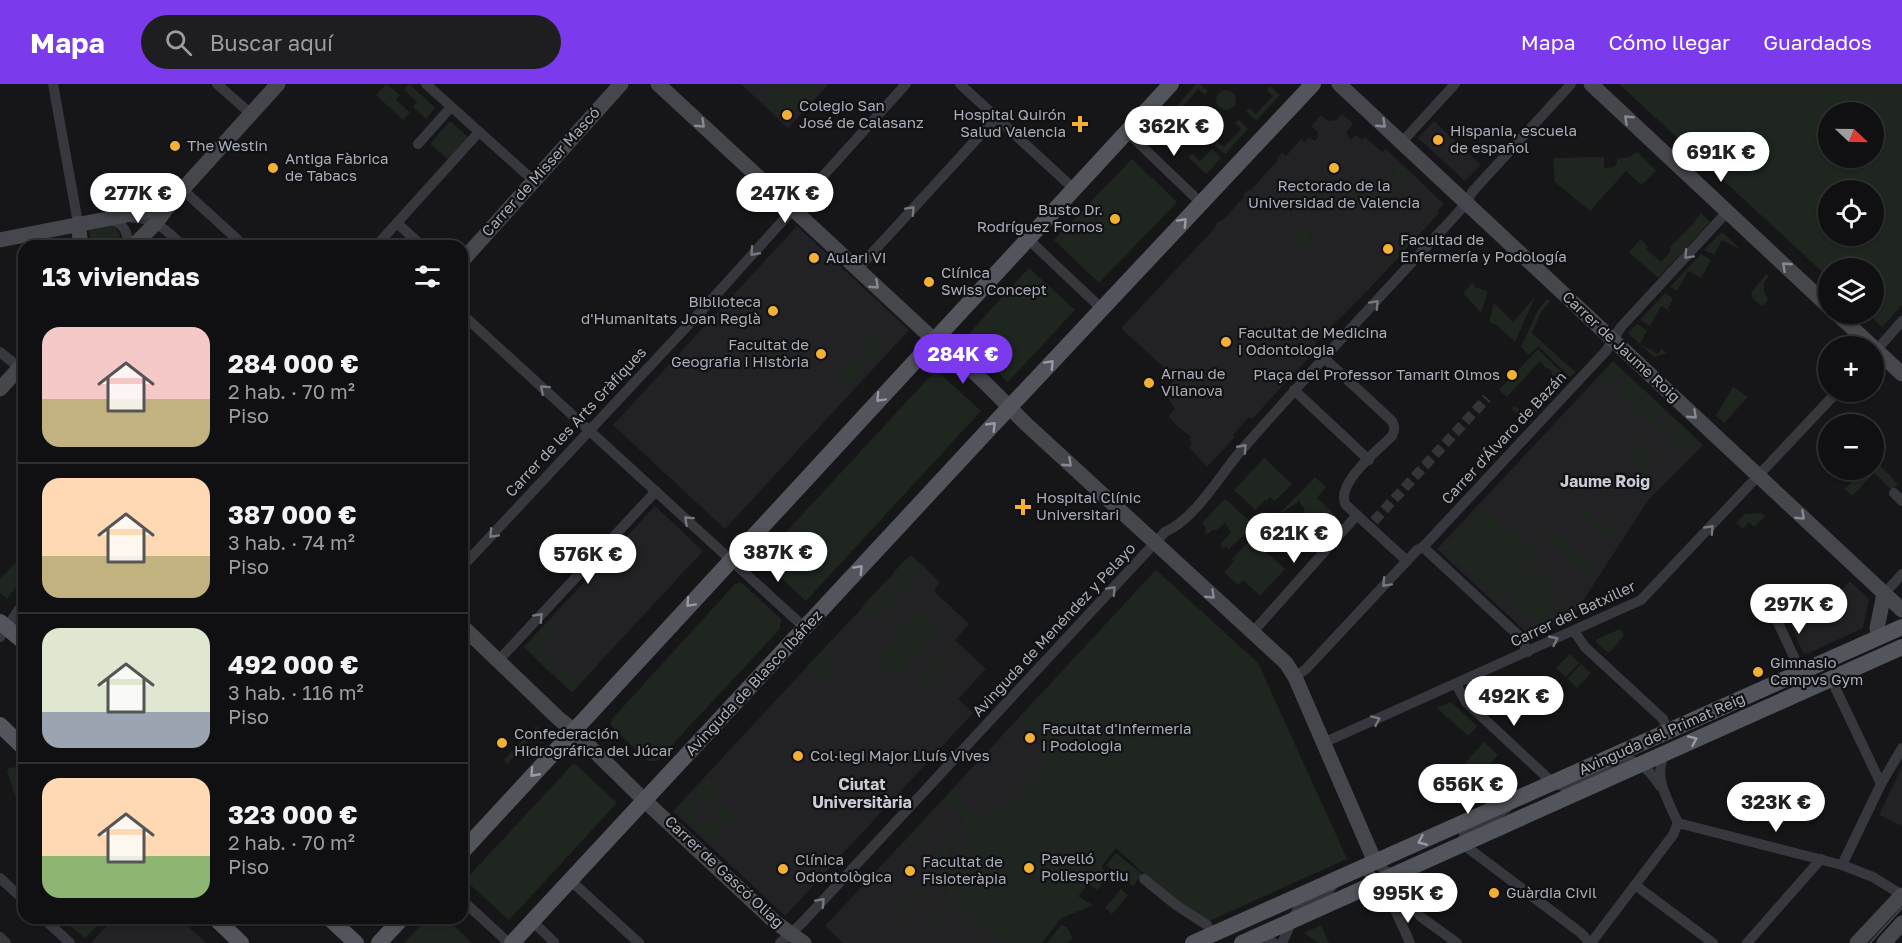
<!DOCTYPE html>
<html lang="es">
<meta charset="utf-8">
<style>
:root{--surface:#101012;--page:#1e1e20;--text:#f1f3f6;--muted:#9c9d9f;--line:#303032;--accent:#7c3aed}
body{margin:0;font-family:"Golos Text",sans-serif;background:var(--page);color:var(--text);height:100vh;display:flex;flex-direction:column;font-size:22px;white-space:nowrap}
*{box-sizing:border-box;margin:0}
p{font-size:20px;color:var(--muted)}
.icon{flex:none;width:33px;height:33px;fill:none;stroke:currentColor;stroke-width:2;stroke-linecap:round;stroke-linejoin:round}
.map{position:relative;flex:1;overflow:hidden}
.sheet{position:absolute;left:18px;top:156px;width:450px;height:684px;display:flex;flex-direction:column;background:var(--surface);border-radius:18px;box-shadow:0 2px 4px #0004,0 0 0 2px var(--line)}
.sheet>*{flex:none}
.needle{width:39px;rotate:112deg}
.fabs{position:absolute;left:1818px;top:18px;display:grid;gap:12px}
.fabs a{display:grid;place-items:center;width:66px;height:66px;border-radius:50%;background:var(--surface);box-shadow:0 2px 4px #0004,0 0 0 2px var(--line);font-size:30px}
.price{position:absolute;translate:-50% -51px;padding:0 14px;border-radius:21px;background:#fff;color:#222;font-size:20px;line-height:39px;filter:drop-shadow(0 2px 3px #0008)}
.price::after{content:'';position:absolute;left:50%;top:36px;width:18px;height:14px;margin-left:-9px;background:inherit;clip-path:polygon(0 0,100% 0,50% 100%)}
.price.on{background:var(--accent);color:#fff}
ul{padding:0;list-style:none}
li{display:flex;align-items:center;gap:18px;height:150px;padding:0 24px}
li+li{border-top:2px solid var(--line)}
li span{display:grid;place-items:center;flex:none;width:168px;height:120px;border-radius:18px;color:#555}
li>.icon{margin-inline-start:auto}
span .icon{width:72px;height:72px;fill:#fffc;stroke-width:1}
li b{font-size:26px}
h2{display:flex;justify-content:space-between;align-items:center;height:72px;padding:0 24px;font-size:26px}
header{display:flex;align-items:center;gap:36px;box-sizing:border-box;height:84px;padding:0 30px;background:var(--accent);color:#fff}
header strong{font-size:28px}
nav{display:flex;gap:33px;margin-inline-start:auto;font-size:21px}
.search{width:420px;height:54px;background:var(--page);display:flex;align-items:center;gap:15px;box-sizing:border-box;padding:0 21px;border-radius:33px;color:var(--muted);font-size:22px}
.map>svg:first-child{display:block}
</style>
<header>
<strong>Mapa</strong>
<div class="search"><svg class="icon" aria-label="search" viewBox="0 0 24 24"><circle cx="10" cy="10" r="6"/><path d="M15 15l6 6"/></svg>Buscar aquí</div>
<nav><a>Mapa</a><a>Cómo llegar</a><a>Guardados</a></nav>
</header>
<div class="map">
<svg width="1902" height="859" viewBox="0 0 1902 859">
<rect width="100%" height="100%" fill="#161618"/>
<g fill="#222225">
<path d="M741,0H829L788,44Z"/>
<path d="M1342,30L1352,38V41L1347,47V52L1351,56L1356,51L1362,56L1365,53L1382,68L1386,65L1444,120L1365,205L1367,207L1315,259L1318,263L1314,268L1252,335L1249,333L1233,351L1235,353L1207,383L1189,363L1192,359L1189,356L1191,353L1177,342L1168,332L1175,325L1169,316L1168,308L1174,293L1122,245V243L1214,145L1217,139L1224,135L1245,112L1243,111L1248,106L1250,107L1278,76L1277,74L1282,69L1286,72L1301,55L1304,58L1309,53L1315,57L1318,53V48L1312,43L1313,40L1321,31L1328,37L1336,36Z"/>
<path d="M1434,37L1481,81L1465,97L1418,54Z"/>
<path d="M797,142L909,246L725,445L613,341Z"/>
<path d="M1613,277L1703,361L1649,415L1573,532L1529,551L1437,465Z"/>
<path d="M655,422L703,467L572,608L524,563Z"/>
<path d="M911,471L940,498L934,507L969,540L955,556L986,585L958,615L973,629L785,832L673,727Z"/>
<path d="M1156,486L1258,579L1347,775L1157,802L1116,764L1042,859H843L825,842Z"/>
<path d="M1850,497L1869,515L1863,544L1807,570L1803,569L1787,531L1796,515L1795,513L1800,506L1823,527Z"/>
<path d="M1902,683V742L1879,731Z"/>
<path d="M114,834H179L206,859H91Z"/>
</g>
<g fill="#1e261f" fill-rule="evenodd">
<path d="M386,0L400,11L396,16L410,29L403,36L376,11Z"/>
<path d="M409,0L435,24L426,35L413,23L417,18L404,6Z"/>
<path d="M778,0H819L786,37L763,16Z"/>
<path d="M1196,0H1200L1208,7L1205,11L1198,5L1182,24L1188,30L1185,33L1175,24Z"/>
<path d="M1619,0H1902V221L1882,243L1868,230H1874V184H1828V193ZM1874,28V74H1828V28ZM1828,106H1874V152H1828Z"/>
<path d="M1270,2L1280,11L1256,37L1246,27L1249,24L1256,30L1273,12L1267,6Z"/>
<circle cx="1226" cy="16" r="10"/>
<path d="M1172,28L1181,37L1170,49L1178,57L1174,61L1156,44Z"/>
<path d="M1239,36L1248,45L1225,70L1214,61L1217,58L1224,63L1241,45L1235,39Z"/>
<path d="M450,37L468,53L448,75L430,60Z"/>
<path d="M1212,65L1221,74L1206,90L1188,73L1192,70L1200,77Z"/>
<path d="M1637,68L1656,87L1641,101L1626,87L1590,127L1555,98L1553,74L1604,73V84L1613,83L1617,80V75L1629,73Z"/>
<path d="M1132,75L1177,118L1099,199L1054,156Z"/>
<path d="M1401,80L1409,87C1394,103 1370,134 1347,112L1355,103L1369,115L1376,107L1378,109L1388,101L1396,90L1394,88Z"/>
<path d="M1311,99L1320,107L1304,125L1295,117Z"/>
<path d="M1437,127L1439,129L1367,207L1365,205Z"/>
<path d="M1701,129L1710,138L1658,194L1629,168L1641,155L1648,163L1646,165L1661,178L1671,167L1669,164L1696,137L1695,136Z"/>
<path d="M109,141L114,143L120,150L119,162H92L89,146Z"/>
<path d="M1305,141L1312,147L1310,150L1312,153L1301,166L1290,157Z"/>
<path d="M1722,148L1740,165L1741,166L1722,156L1714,171L1704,166Z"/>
<path d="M1701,170L1711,176L1701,194L1688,187L1677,207L1670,203Z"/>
<path d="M1029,184L1075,226L1008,298L963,256Z"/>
<path d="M1766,190L1769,192L1764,198V207L1768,216L1762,222L1753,215L1751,209Z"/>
<path d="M1472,199L1475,200L1474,203L1488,207L1481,229L1463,209Z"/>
<path d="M1665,209L1673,214L1668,224L1670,227L1661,222L1650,242L1640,236Z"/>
<path d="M1535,213L1515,258L1497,241L1489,238L1494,219L1513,238Z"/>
<path d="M1547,215L1550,218L1541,228L1532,249L1575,288L1570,293L1538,262L1529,271L1521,263L1538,226Z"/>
<path d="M1637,240L1647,246L1640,260L1658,270L1661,265L1667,269L1654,273L1628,249Z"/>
<path d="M874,250L886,261L872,277L860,266Z"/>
<path d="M1538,265L1568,295L1548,316L1543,312L1559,295L1551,290L1552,288L1548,284L1546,285L1540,277L1507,313L1499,306Z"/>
<path d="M853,274L865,285L850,301L838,290Z"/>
<path d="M1613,277L1623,287L1609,302L1599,292Z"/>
<path d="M936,286L981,327L806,517L761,475Z"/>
<path d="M1630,293L1665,326L1651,341L1616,308Z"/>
<path d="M1733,303L1748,313L1724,339L1714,329L1717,330Z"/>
<path d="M1540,316L1545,320L1526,339L1512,325L1514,322L1519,325L1525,332Z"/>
<path d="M1670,331L1697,355L1683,370L1670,358L1679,348L1672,341L1662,351L1656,346Z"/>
<path d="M1645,356L1656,366L1646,377L1653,384L1646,392L1628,375Z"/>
<path d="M1889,358L1880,374V382L1898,400L1892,406L1874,389L1852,412L1845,405L1863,386H1874V374Z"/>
<path d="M1264,374L1292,400L1276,416L1274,417L1270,413L1266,417L1265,416L1255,426L1234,406Z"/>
<path d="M1315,393L1326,403L1317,414L1337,433L1294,478L1268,453L1271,450L1277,458L1280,456L1283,458L1286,455L1298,465L1307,456L1306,454L1310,449L1306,447L1307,445L1304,442L1303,444L1300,440L1296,443L1293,439L1305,426L1299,417L1282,429L1281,428Z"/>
<path d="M1225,415L1254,441L1229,465L1226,462L1223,465L1220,461L1231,448L1225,439L1215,447L1214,445L1208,450L1204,448L1207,444L1203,441V438Z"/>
<path d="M1483,421L1539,473L1499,516L1443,464Z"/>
<path d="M1586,423L1612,447L1607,452L1581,429Z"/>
<path d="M1762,429L1765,432L1754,443L1749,438L1743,445L1736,439L1745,430Z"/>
<path d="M1550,446L1594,486L1588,493L1544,452Z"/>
<path d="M1252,455L1285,485L1260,512L1243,496L1238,501L1224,488L1234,477L1232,475Z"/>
<path d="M20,474L24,477V492L7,515L0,509V495Z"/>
<path d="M907,474L919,479L925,483L876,536L894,488Z"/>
<path d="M1537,485L1553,501L1524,532L1507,516Z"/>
<path d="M1156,486L1258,579L1347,775L1209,837L1178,819L1116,764L1101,783L1109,790L1097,806L1088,799L1078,812L1093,821L1060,835L1042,859H1004L991,847L988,849L946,811L948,808L935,796L943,788L938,784L943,778L934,770L957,745L958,754L948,770L954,776C964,766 975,751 963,738L965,736L943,716L951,708L977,731L1011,720L1048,679L1037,668L1045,659L1018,635Z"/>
<path d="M889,494L873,533L862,523Z"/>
<path d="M739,498L743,500L781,535L780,545L657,677H648L614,645L611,640L612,635L735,500Z"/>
<path d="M1548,511L1558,520L1539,540L1530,530Z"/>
<path d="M919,526L939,544L895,593L875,574Z"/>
<path d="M548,537L556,545L539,564L553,577L551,580L557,585L552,590L524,563Z"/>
<path d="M1620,545L1624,552L1610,568H1607L1596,558L1597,555Z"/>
<path d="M830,558L834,562L824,573L834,582L821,596L807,582Z"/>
<path d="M947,564L954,571L919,608L913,602Z"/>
<path d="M1570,570L1579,579L1566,593L1556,584Z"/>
<path d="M594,579L597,582L572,608L554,592L561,585L576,598Z"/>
<path d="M1581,580L1591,589L1577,604L1567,595Z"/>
<path d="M1510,592L1514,595L1486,624L1471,610V609Z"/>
<path d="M1451,618L1477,642L1468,652L1437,624Z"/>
<path d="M536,642L540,645L507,680L504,676Z"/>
<path d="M1484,658L1498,671L1479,692L1465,679Z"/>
<path d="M574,679L617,719L509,836L465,796Z"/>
<path d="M15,683L24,690V716L15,712L7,687L9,684Z"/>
<path d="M708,693L715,699L712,704L714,715L710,719H700L692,711Z"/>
<path d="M689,715L697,722L695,728L698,733L692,739L678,726Z"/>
<path d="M717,717L734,734L726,743L713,731V722Z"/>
<path d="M935,725L939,729L905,767L900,763Z"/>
<path d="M701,735H710L722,746L712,758L695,742Z"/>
<path d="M1116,769L1142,790L1133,802L1106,781Z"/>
<path d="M925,797L930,802L899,835L890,836Z"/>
<path d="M1121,805L1128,811L1112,830L1105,824Z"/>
<path d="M946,816L951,821L928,846L923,841Z"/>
<path d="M66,834H106L85,854L66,839Z"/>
<path d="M428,834H446L472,859H404Z"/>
<path d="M1061,841L1067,843L1073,855L1067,859H1047Z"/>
<path d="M1321,841L1329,859H1319L1304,849Z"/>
</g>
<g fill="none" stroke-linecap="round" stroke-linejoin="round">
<path stroke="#333438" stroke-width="10" stroke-dasharray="10 5" stroke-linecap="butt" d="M1374,437L1487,314"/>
<g stroke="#37383d" stroke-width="10">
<path d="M53,0L78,139"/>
<path d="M217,0L251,30"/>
<path d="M426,0L534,97"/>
<path d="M960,0L1074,105"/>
<path d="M1127,48L1201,119"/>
<path d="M1402,58L1455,0"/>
<path d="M418,60L451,23"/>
<path d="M182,105L238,156L232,162"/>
<path d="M133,134C155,133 168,148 183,162"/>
<path d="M110,136C123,139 131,150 125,162"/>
<path d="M397,139L422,162"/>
<path d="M1028,155L1102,225"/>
<path d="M376,162L479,48"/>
<path d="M856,183L863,179L996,34"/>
<path d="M462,230L805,544"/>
<path d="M0,268L20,284"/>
<path d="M1874,269L1902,237"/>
<path d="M1324,274L1392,337C1395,343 1395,346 1392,352C1378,366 1334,401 1346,421L1407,477"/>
<path d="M1294,306L1369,376"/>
<path d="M1894,409L1902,417"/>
<path d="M1423,463L1518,551L1528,568"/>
<path d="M462,483L705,223L906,0"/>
<path d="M1884,510L1902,490"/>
<path d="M1783,512L1773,528L1801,588"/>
<path d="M1574,547L1585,563L1663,635L1668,648"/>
<path d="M1252,549L1357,431"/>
<path d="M0,553L24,518"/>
<path d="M499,576L656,407"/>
<path d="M1295,593L1306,585L1417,466L1423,463L1606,267L1621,243L1727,128"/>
<path d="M1831,595L1881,700"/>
<path d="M1456,600L1466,618L1553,699L1566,703L1627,676C1643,678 1652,690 1660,702"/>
<path d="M1323,659L1641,516L1837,308"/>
<path d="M1666,669C1651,691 1669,718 1678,739L1842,781L1873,793L1902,811"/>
<path d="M1508,723L1488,738L1468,746L1464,750V755L1468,764L1581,849L1590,859"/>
<path d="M1375,778L1392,792L1407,817L1421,833L1457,859"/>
<path d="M1842,781L1881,700L1902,664"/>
<path d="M1362,784C1387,802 1398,832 1410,859"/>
<path d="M0,794L24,816"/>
<path d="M1144,795L1176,821L1207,841L1212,850"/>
<path d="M570,796L639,859"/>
<path d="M1635,801L1713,859"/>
<path d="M462,816L509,859"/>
<path d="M43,834L70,859"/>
<path d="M532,837L554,858"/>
<path d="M1258,852H1264L1274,859"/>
<path d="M0,853L6,859"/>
<path d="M780,859L802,839L1165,448C1197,434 1222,387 1245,362C1314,284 1384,208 1455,132L1466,119L1473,107L1571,0"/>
<path d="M1282,859L1298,824L1327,809L1337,796"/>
<path d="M1591,859L1673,751L1678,739"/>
<path d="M1747,859L1821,775"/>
</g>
<g stroke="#45474d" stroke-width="15">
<path d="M658,0L934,256C968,279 996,310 1025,339L1286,579L1295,593L1375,778"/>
<path d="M1339,0L1902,526"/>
<path d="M1591,0L1828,222"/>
<path d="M78,139L81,162"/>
<path d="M0,156L147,127L172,117"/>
<path d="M133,162L156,139L172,117L278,0"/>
<path d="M462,177L621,0"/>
<path d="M1837,230L1872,262"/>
<path d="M1874,264L1902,290"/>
<path d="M0,305L24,279"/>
<path d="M462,542L559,635L573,646L644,716L775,838L804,859"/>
<path d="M1879,553L1877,544L1884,510"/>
<path d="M1857,859L1902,811"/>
<path d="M1884,859L1902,839"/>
</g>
<g stroke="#53555c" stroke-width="16">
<path d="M0,538L24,558"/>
<path d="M0,641L24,664"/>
<path d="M462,768L1171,0"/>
<path d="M215,834L241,859"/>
<path d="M329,834L356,859"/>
<path d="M379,859L402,834"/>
<path d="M512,859L991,343L1313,0"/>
<path d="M1193,859L1902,543"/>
<path d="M1242,859L1902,563"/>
</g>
<path stroke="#4a4c52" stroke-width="1.5" d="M1870,859L1902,824"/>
</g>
<defs><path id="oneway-chevron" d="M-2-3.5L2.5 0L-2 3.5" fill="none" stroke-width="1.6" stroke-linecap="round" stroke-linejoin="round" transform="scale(1.5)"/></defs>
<g stroke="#858993">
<use href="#oneway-chevron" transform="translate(1628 35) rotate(-137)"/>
<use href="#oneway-chevron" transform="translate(701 40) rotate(43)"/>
<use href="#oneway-chevron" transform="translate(1382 40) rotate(43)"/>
<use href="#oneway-chevron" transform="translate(1786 182) rotate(-137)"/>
<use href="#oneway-chevron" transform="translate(875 201) rotate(43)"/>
<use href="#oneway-chevron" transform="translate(1693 331) rotate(43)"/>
<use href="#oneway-chevron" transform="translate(1068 379) rotate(43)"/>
<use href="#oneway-chevron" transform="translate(1801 432) rotate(43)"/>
<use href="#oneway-chevron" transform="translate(1211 511) rotate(43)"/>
</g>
<g stroke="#757881">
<use href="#oneway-chevron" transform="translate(911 126) rotate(-47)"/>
<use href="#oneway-chevron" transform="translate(754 168) rotate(132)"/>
<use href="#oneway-chevron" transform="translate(1688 171) rotate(133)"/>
<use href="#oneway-chevron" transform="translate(1375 220) rotate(-47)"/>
<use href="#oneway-chevron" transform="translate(544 305) rotate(-138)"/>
<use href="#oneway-chevron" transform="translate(1243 364) rotate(-48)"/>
<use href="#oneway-chevron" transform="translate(688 436) rotate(-138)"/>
<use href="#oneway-chevron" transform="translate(1710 445) rotate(-47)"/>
<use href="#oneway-chevron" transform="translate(493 450) rotate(133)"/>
<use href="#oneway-chevron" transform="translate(1386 499) rotate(133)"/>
<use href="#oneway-chevron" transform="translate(1112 506) rotate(-47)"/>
<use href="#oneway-chevron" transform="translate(539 533) rotate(-47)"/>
<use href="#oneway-chevron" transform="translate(1554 556) rotate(-25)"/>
<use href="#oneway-chevron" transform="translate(1376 636) rotate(-24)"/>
<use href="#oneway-chevron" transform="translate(821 818) rotate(-47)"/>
</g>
<g stroke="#979ba6">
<use href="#oneway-chevron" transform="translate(1183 138) rotate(-47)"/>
<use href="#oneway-chevron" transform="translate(1050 280) rotate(-47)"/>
<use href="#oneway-chevron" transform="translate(880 314) rotate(133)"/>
<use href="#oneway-chevron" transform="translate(992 342) rotate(-46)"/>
<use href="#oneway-chevron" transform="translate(859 485) rotate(-47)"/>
<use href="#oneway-chevron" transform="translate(690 519) rotate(133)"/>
<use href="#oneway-chevron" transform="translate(1693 656) rotate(-24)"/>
<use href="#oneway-chevron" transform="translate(534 689) rotate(132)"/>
<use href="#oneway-chevron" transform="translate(1422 757) rotate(156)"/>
</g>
<g fill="#f2b134" stroke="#111113" stroke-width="2">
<circle cx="787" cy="31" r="6"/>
<path d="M1077 31h6v6h6v6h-6v6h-6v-6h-6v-6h6z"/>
<circle cx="1438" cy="56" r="6"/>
<circle cx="175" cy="62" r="6"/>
<circle cx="273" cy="84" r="6"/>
<circle cx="1334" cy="84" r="6"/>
<circle cx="1115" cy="135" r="6"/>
<circle cx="1388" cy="165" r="6"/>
<circle cx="814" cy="174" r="6"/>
<circle cx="929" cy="198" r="6"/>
<circle cx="773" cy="227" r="6"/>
<circle cx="1226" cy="258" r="6"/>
<circle cx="821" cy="270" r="6"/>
<circle cx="1512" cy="291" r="6"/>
<circle cx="1149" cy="299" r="6"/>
<path d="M1020 414h6v6h6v6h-6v6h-6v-6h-6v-6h6z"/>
<circle cx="1758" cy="588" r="6"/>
<circle cx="1030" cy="654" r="6"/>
<circle cx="502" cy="659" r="6"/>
<circle cx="798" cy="672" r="6"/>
<circle cx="1029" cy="784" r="6"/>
<circle cx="783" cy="785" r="6"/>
<circle cx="910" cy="787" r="6"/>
<circle cx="1494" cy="809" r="6"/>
</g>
<g text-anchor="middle" stroke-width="4.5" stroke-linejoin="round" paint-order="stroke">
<g font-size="15" fill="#a8adb8" stroke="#111113" text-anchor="start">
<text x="799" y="27">Colegio San<tspan x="799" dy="17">José de Calasanz</tspan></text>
<text x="1066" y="36" text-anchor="end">Hospital Quirón<tspan x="1066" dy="17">Salud Valencia</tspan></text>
<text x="1450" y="52">Hispania, escuela<tspan x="1450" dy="17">de español</tspan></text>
<text x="187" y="67">The Westin</text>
<text x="285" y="80">Antiga Fàbrica<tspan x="285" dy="17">de Tabacs</tspan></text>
<text x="1334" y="107" text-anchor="middle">Rectorado de la<tspan x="1334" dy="17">Universidad de Valencia</tspan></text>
<text x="1103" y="131" text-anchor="end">Busto Dr.<tspan x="1103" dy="17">Rodríguez Fornos</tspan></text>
<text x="1400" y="161">Facultad de<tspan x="1400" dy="17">Enfermería y Podología</tspan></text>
<text x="826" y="179">Aulari VI</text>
<text x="941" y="194">Clínica<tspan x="941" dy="17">Swiss Concept</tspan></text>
<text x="761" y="223" text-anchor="end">Biblioteca<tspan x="761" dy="17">d'Humanitats Joan Reglà</tspan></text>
<text x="1238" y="254">Facultat de Medicina<tspan x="1238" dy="17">i Odontologia</tspan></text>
<text x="809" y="266" text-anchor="end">Facultat de<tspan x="809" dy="17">Geografia i Història</tspan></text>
<text x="1161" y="295">Arnau de<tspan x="1161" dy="17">Vilanova</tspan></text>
<text x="1500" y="296" text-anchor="end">Plaça del Professor Tamarit Olmos</text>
<text x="1036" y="419">Hospital Clínic<tspan x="1036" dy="17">Universitari</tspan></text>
<text x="1770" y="584">Gimnasio<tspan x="1770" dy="17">Campvs Gym</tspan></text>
<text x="1042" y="650">Facultat d'Infermeria<tspan x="1042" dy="17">i Podologia</tspan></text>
<text x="514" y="655">Confederación<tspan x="514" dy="17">Hidrográfica del Júcar</tspan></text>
<text x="810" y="677">Col·legi Major Lluís Vives</text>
<text x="1041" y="780">Pavelló<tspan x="1041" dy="17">Poliesportiu</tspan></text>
<text x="795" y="781">Clínica<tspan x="795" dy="17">Odontològica</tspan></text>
<text x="922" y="783">Facultat de<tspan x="922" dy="17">Fisioteràpia</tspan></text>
<text x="1506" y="814">Guàrdia Civil</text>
</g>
<g font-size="15" fill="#a8adb8" stroke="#111113">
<text transform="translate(541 88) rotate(-48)" y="5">Carrer de Misser Mascó</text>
<text transform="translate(1621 263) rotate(43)" y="5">Carrer de Jaume Roig</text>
<text transform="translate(576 338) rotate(-47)" y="5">Carrer de les Arts Gràfiques</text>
<text transform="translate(1504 354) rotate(-47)" y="5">Carrer d'Álvaro de Bazán</text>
<text transform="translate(1573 530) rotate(-25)" y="5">Carrer del Batxiller</text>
<text transform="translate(1054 546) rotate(-47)" y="5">Avinguda de Menéndez y Pelayo</text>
<text transform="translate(754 599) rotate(-47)" y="5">Avinguda de Blasco Ibáñez</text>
<text transform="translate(1662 650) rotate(-24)" y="5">Avinguda del Primat Reig</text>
<text transform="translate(724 788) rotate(43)" y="5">Carrer de Gascó Oliag</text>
</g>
<g font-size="16" font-weight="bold" fill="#c9ccd4" stroke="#111113">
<text x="1605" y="403">Jaume Roig</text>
<text x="862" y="706">Ciutat<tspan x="862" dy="18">Universitària</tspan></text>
</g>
</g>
</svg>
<div class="fabs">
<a><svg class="needle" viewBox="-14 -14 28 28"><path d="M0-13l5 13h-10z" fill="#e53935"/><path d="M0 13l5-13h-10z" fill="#9c9d9f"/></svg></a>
<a><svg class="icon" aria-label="locate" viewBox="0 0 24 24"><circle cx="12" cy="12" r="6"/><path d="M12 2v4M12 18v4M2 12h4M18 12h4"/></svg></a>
<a><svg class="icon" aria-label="layers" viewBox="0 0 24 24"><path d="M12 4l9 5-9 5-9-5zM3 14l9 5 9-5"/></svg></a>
<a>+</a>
<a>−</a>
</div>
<b class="price" style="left:1174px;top:73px">362K €</b>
<b class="price" style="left:1721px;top:99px">691K €</b>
<b class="price" style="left:138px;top:140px">277K €</b>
<b class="price" style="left:785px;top:140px">247K €</b>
<b class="price on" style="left:963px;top:301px">284K €</b>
<b class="price" style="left:1294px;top:480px">621K €</b>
<b class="price" style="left:778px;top:499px">387K €</b>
<b class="price" style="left:588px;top:501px">576K €</b>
<b class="price" style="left:1799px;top:551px">297K €</b>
<b class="price" style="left:1514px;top:643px">492K €</b>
<b class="price" style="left:1468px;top:731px">656K €</b>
<b class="price" style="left:1776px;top:749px">323K €</b>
<b class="price" style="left:1408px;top:840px">995K €</b>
<section class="sheet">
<h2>13 viviendas<svg class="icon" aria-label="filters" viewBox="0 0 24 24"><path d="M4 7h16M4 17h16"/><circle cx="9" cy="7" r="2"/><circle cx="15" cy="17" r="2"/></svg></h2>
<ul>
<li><span style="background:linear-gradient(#f6c9c9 60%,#c2b280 0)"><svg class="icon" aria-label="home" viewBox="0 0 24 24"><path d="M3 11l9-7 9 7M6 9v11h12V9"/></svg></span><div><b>284 000 €</b><p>2 hab. · 70 m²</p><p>Piso</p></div></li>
<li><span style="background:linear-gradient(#ffd9b3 65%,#c2b280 0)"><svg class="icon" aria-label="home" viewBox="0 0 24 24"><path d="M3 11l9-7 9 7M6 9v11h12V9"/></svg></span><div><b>387 000 €</b><p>3 hab. · 74 m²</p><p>Piso</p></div></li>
<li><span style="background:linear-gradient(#dfe7d0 70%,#9aa5b1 0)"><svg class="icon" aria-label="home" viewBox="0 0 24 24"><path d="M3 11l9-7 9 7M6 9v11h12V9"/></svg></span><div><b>492 000 €</b><p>3 hab. · 116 m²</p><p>Piso</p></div></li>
<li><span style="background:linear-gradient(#ffd9b3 65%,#8fb573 0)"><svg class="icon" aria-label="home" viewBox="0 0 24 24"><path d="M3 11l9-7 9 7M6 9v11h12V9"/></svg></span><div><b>323 000 €</b><p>2 hab. · 70 m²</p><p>Piso</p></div></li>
</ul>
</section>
</div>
